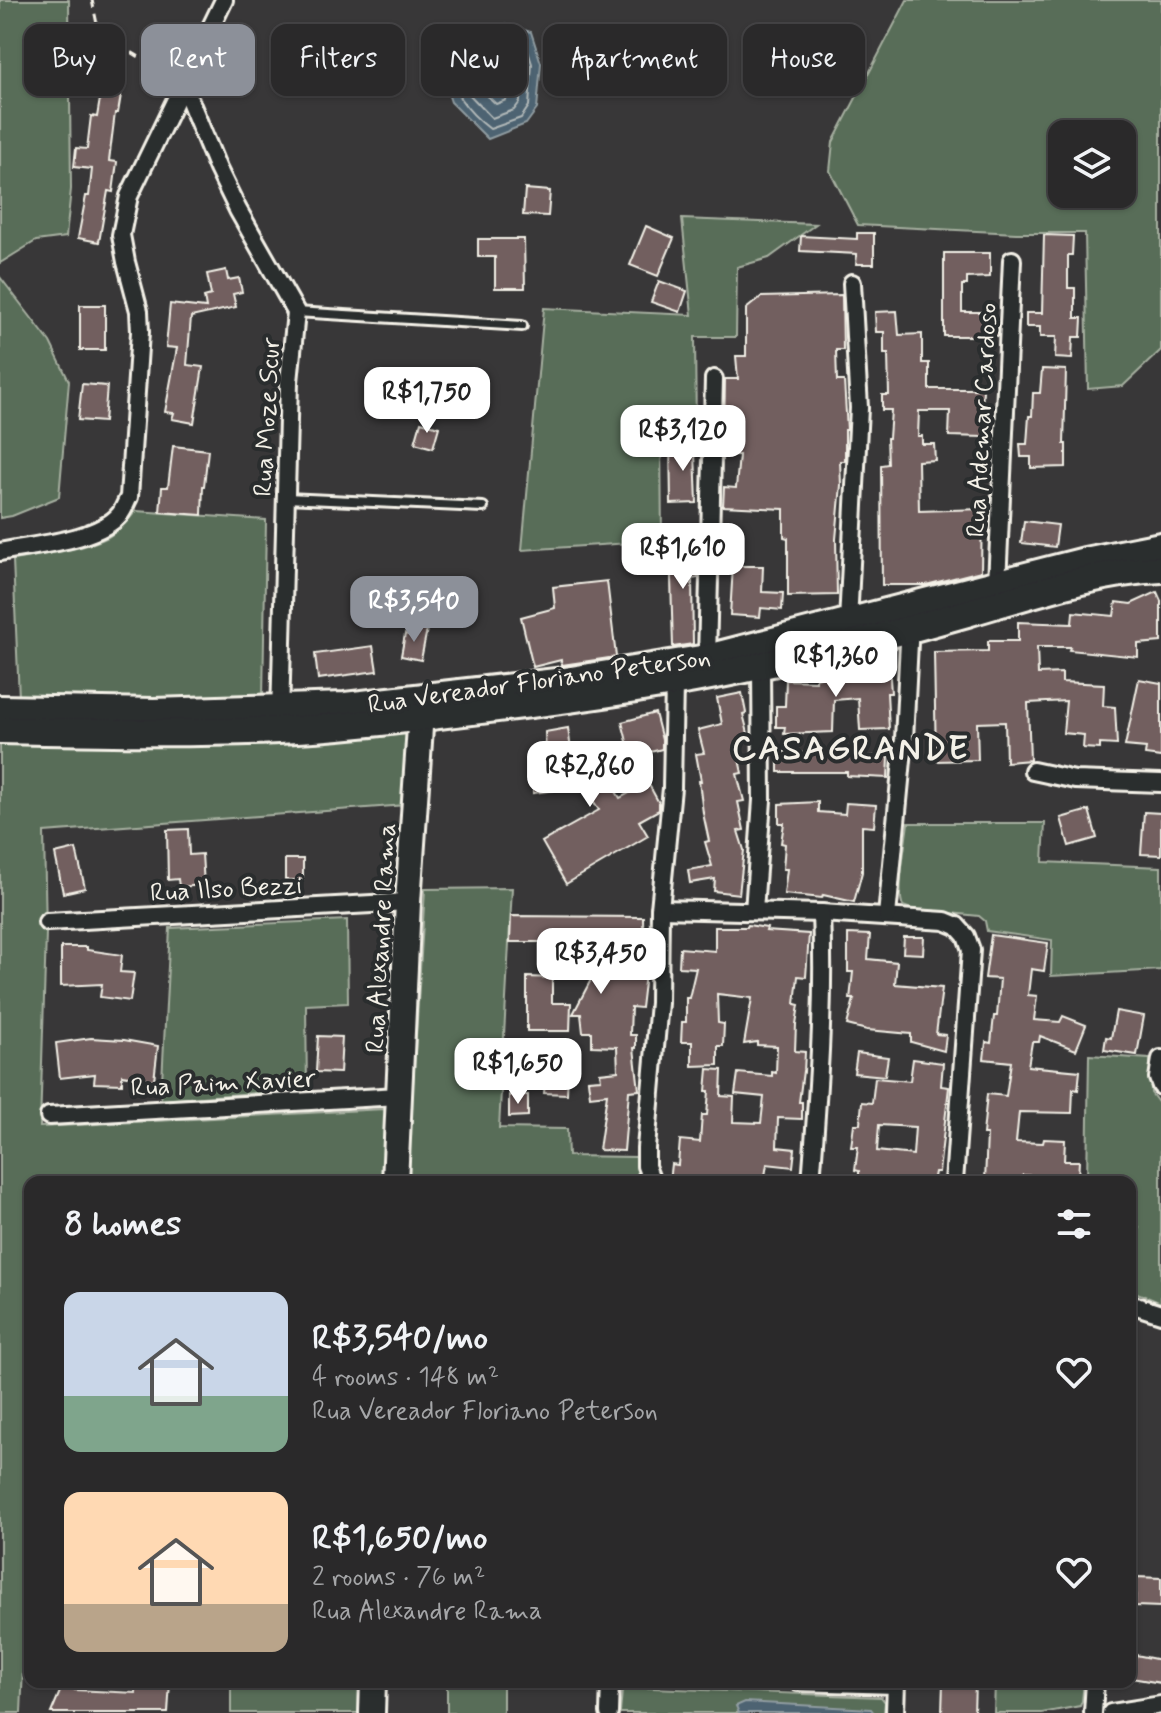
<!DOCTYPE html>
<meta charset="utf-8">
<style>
:root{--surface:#2a292a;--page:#323132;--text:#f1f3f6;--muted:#a5a6a8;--line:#464547;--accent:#8c9099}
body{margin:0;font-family:Mynerve,sans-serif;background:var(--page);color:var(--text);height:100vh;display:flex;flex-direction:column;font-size:30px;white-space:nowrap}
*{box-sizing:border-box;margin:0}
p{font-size:26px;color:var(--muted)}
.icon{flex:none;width:44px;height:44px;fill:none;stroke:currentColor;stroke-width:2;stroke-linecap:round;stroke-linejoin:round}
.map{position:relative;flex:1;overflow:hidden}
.drawer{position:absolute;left:24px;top:1176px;width:1112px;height:512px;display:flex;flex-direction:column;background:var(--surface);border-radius:16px;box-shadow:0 2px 6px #0004,0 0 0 2px var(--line)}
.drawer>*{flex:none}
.hud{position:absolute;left:24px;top:24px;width:1114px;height:72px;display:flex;gap:16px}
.fabs{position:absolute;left:1048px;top:120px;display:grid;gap:16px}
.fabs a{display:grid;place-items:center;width:88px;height:88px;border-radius:16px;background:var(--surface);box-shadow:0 2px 6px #0004,0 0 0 2px var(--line);font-size:40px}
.price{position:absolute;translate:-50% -68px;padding:0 18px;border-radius:16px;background:#fff;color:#222;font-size:26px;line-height:52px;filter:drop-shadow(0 2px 4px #0008)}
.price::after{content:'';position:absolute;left:50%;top:48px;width:24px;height:18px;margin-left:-12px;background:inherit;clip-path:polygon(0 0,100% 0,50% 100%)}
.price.current{background:var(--accent);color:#fff}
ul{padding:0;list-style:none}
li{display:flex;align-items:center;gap:24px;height:200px;padding:0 40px}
li span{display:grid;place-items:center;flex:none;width:224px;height:160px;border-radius:16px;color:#555}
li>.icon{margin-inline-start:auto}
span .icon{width:96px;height:96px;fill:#fffc;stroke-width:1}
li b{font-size:34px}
h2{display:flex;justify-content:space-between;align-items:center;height:96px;padding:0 40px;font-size:34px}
.chip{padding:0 28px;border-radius:16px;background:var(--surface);box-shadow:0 2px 6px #0004,0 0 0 2px var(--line);font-size:28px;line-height:72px}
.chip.current{background:var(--accent);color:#fff}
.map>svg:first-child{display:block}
</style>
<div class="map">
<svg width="1161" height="1713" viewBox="0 0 1161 1713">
<rect width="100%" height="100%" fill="#383738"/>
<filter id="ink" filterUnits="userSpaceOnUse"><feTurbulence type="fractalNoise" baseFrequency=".0125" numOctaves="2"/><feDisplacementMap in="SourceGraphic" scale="16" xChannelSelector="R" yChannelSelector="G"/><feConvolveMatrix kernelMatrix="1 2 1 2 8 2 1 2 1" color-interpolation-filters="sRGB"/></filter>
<g filter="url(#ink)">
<g fill="#586d58" stroke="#a6afa0" stroke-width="2" fill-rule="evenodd">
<path d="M0,0H69L71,189L66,237L36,241L0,263Z"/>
<path d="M907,0H1161V350L1123,386L1088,389L1085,233H1016L858,225L830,171L833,142ZM1062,134H1122V194H1062Z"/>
<path d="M682,219L816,224L769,258L737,267L736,337H695L696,430L661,436L662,541L522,550L544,308L692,315Z"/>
<path d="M0,277L50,342L69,381L59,497L12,516L0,518Z"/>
<path d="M136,511L266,520L263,699L139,701L19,698L13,560C41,555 82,550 108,537C119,531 128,521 136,511Z"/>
<path d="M407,731L411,737L406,805L44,832L46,933L40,1127L384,1109L390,1116L386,1182H30V1511L21,1713H0V742C136,749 271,739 407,731Z"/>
<path d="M908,823H1045L1043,862L1161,867V970L1051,976L1052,940L987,931L985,921L979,916L911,909L903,906C896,892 906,841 908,823Z"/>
<path d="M512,888L499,1128L567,1129L568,1156L637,1157L638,1170L643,1182H407L425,889Z"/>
<path d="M347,920L348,1003L306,1005L307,1089L161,1100L170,928Z"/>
<path d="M1089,1055L1150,1059L1151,1093L1161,1106V1303L1130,1290V1244L1139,1228L1130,1223V1182H1087Z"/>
<path d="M231,1682H361L360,1713H231Z"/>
<path d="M438,1682H503V1713H447V1683Z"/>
<path d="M995,1682H1084L1082,1701L1080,1706L1042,1713H994Z"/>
<path d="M626,1687L881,1697L885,1702L884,1713H620L622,1691Z"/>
</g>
<g fill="#4e6472" stroke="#909ca1" stroke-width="2">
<path d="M504,24L531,32L541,63L537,109L526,124L488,139L451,102L439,66L441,54L467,29Z"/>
<path d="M745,1702L871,1709L874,1713H739L736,1706Z"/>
</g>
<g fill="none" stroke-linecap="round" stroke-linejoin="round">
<g stroke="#b2b9b9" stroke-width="2">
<path d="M504,32L523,38L525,41L532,64L529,106L521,118L490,129C470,114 445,86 448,59L471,37Z"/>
<path d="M502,43L516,47L522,65L520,102L514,110L492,118L467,92L458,64L475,46Z"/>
<path d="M501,55L507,57L510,66L508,97L506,100L496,104L477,86L471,67L481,57Z"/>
</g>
</g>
<g fill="#725f5e" stroke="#f4f1e8" stroke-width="2" fill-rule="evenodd">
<path d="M116,53L122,89L118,113H115L109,161L117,162L113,192L108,191L99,242L78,238L86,196H89L92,169L74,167L76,148L87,149L91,116L97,117L102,87L97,88L92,57Z"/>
<path d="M525,189L550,191L548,216L523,215Z"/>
<path d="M646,226L674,238L658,276L630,265Z"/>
<path d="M857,233H874V264H856L857,254L800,251L801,236L857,239Z"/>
<path d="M1044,235L1073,236L1072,255H1068V288H1075V318H1082L1081,337H1073L1072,359L1055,358L1056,337H1040V327H1026V313H1042Z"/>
<path d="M478,239H524L525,288H495V257H478Z"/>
<path d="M944,253H990V277L967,278V285H962V312H990V321H997V336H944Z"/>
<path d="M226,270L228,280L239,278L242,292L233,294L236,307L191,317L187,365L203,367L194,423L172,419L174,413L165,412L177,348L166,347L170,304L206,308L204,297L211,295L207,274Z"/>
<path d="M659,281L687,291L680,312L651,302Z"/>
<path d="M842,295L843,350H836L837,381H844L847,430H845V461H840L841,485L836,539L837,595L788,596V538L784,537V509L723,506L724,487L736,488L739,455H733L734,430H724L725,379H738L736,356H746V309L761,297Z"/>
<rect x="80" y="305" width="25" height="45"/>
<path d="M897,311L899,335L922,334V363H929V389H983L982,412H985L984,437L949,436L950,411H919L918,436H922V444H934L935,460L918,461L919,511L982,509L981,571L926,585H882L881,465L888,464L887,438H889L891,410H882V395H889L888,354H884V332H876L875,312Z"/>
<path d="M1042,369L1066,370L1064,444H1066V467L1031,468V457H1021L1020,444H1027L1029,416H1032L1033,393H1040Z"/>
<path d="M82,384L107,386L104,422L78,420Z"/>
<path d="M421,422L439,427L433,448L415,443Z"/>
<path d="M670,440L690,441V453H695L697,503L671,504Z"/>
<path d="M173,446L208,450L204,486H203L202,515L160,512L162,487H168Z"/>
<path d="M1024,521L1058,525L1055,547L1021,543Z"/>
<path d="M670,544H698V578L692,579L693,644L673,647Z"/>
<path d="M733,566H763L762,592L783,593L782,610L761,608L760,617L730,615Z"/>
<path d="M607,581L616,657L562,665L561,660L533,667L521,617L555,608L553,587Z"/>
<path d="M1157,592L1161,601V642L1138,644V657L1069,650L1070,647H1037L1038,674L1062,673V682L1104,684L1103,706L1115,707L1117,745L1100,744V749L1083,748L1084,735L1063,733L1066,701L1028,703L1030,760L1006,762L1005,722L977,723L978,760L936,761L934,652L988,651V641H1018V622L1072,624L1073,612L1114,616L1116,602L1131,604Z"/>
<path d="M413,626L427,629L421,660L401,656L405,634L411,636Z"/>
<path d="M373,646L377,671L318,679L315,654Z"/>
<path d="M889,664L891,693H887L889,729L860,730L858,698L834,700L833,732L784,734L785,727H776V706H785L786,680L816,681V678L820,677L819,668L829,666Z"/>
<path d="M1139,679L1161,683V757L1145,755L1146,748L1125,746Z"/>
<path d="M742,693L746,713L743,714L750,741L736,745L742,773L737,774L744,801L738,802L744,830L738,831L744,850L739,894L714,891L715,879L690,883L688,870L712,866L705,842L709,841L703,813L699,781H701L696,754L704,753L698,730L722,724L717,698Z"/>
<path d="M655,713L662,740V749L631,757L622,722Z"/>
<path d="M568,728L571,750L588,746L592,766L598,763L620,798L648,783L659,803V810L639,821L648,836L566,884L542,842L599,810L584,786L533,793V770L541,768L546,756L545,732Z"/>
<path d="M784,752L889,757L888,778L847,776V772H778V753Z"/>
<path d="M818,802V812L845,814L846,803L876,805L874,827L862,826V872L854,902L823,895L822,898L784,894L787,869H783L785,844L781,843L784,823H779V804Z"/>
<path d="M1089,810L1097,838L1069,846L1061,818Z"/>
<path d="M1144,812L1161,813V855L1141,854Z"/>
<path d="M188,829L189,855L202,854L204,885L179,887L178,879L168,880L167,830Z"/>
<path d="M76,849L85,888L63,893L55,854Z"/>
<rect x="285" y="859" width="18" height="21"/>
<path d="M511,916L643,917L644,982L641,1008L631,1007L630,1035H636V1048H634L639,1090L629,1091L624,1151L599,1150L607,1094L590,1096L588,1080L601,1079L600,1073L618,1071L617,1047L592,1046V1032H583L581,1014H573L595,972H578L558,968L564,942H510Z"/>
<path d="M748,925L767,928L766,931L809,934L806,977L798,976L795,1004L799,1005L796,1024L795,1051L805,1052L804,1072L803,1071L799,1102H802V1119L778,1118L777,1147L795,1149L793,1167L767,1164L764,1182H669L671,1164L678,1165L680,1140L700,1142L702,1115H707L709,1091H706L708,1069L722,1070L721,1096L734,1097L733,1122L761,1123L764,1097L735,1094L738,1073L772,1076V1072L776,1073L777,1046L757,1045V1042L744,1044L752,998L717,994L718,1023L724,1024L723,1046H718V1065L692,1066V1042H681L682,1022H686V998H689L696,968L679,967L680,948L715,951V927H747Z"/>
<path d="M848,934L870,935L868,959L897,962L895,984L942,988L936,1034L946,1035L944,1051L911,1042V1034L867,1030L847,1025L854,999H850L853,972H848Z"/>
<path d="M991,935L1048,943L1044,971L1031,969L1028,995L1037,996L1034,1020L1060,1022L1063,1016L1086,1025L1076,1050L1040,1036L1039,1042H1032L1028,1066L1080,1071L1078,1090L1073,1089L1072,1113L1019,1112L1016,1142L1043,1143L1044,1139L1065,1140L1064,1161H1079L1078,1178L1023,1175V1182L985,1181L987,1134H983L987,1094L1006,1096L1011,1062L984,1059L986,1042L991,1043L994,1016H997L1000,979L985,978Z"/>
<path d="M904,937H924L923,954L903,953Z"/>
<path d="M61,947H87V950L122,955L120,972L134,973L130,1001L100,997L102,984L61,986Z"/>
<path d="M527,977L552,978V1003H571L570,1031H527Z"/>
<path d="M1116,1011L1144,1016L1137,1055L1104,1050L1106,1037L1111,1038Z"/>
<path d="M318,1036L342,1037L340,1073L316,1072Z"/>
<path d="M91,1038L124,1040L158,1046L154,1080L122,1075V1084L94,1083L95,1074L60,1078L56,1043Z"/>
<path d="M857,1053L888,1057L885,1076L854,1073Z"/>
<path d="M913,1059L943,1063L941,1086L949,1087L939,1172H935L933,1182H859V1171L855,1170L858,1147H851L854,1124H860L862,1102L872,1103L875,1078L910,1081ZM879,1125L915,1127L913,1155L877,1151Z"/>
<path d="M546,1072L568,1073L567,1094L544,1093Z"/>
<path d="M509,1095H528V1116L509,1117Z"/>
<path d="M1136,1577L1161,1578V1607L1135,1606Z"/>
<path d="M1136,1655L1161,1660V1683L1131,1678Z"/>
<path d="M64,1682H78L75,1690L136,1693L137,1682H170L168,1713H51Z"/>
<path d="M943,1682H975L974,1713H942Z"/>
</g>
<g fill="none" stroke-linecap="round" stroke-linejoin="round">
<g stroke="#f4f1e8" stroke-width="14">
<g id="lane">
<path d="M296,312L522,326"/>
<path d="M286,498L483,507"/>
</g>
</g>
<g stroke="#f4f1e8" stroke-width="22">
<g id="street">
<path d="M183,84L218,169L238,210L296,312L289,382L280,716"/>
<path d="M0,552C33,545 98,541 120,514C124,509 126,502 129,497L140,332L139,311L126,262L121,235L129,196L224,0"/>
<path d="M997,583L1012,260"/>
<path d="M848,622L859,408L852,283"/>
<path d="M707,658L714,379"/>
<path d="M1033,771L1075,780L1161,783"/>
<path d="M660,909L821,913L945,921L957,926L966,936L971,950L954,1182"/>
<path d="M754,911L762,800L761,666"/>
<path d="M887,916L904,739L910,623"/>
<path d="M47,922L408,902"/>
<path d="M1161,1059L1158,1078L1161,1086"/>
<path d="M49,1116L399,1096"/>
<path d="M652,1182L646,1166V1148L659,1003L660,909L672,788L674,684"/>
<path d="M811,1182C818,1092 825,1003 821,913"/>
<path d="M1130,1304L1161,1314"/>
<path d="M798,1682L896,1685"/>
<path d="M609,1713L610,1682"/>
<path d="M895,1713L896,1682"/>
<path d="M1093,1713L1095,1682"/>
<path d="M1111,1713L1161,1705"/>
</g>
</g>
<g stroke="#f4f1e8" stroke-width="30">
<g id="secondary">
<path d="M395,1182L408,902L422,698"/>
<path d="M372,1713L373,1682"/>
</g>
</g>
<g stroke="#f4f1e8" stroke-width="32">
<g id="primary">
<path d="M0,709L154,712L345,706L565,681L707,658L1085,561L1161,546"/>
<path d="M0,730C93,732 185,734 278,730C334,728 390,721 446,714C546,703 646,690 745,669C819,653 894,634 967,613C1030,595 1095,572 1161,569"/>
</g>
</g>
<path stroke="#f4f1e8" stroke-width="3" stroke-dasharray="8 6" stroke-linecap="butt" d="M92,0L97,24L112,40L170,76"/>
<use href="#lane" stroke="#2a2d2e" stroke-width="8"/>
<use href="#street" stroke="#2a2d2e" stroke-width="16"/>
<use href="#secondary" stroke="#2a2d2e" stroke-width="24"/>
<use href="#primary" stroke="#2a2d2e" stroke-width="26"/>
</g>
</g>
<g text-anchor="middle" stroke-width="8" stroke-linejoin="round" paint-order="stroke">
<g font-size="26" fill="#f4f1e8" stroke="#2a2d2e">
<text transform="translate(266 417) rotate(-87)" y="9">Rua Moze Scur</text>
<text transform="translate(981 420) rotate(-87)" y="9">Rua Ademar Cardoso</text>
<text transform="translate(539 680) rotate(-8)" y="9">Rua Vereador Floriano Peterson</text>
<text transform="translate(226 888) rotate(-3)" y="9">Rua Ilso Bezzi</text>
<text transform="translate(380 938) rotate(-87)" y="9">Rua Alexandre Rama</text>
<text transform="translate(223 1082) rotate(-3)" y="9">Rua Paim Xavier</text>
</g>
<g font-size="34" font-weight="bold" letter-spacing="2" fill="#f4f1e8" stroke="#2a2d2e">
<text x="851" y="759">CASAGRANDE</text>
</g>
</g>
</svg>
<div class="fabs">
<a><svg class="icon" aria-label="layers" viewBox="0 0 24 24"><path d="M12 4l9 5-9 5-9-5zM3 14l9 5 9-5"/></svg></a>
</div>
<b class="price" style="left:427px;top:435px">R$1,750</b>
<b class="price" style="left:683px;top:473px">R$3,120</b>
<b class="price" style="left:683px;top:591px">R$1,610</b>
<b class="price current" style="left:414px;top:644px">R$3,540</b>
<b class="price" style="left:836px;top:699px">R$1,360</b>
<b class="price" style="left:590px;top:809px">R$2,860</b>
<b class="price" style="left:601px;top:996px">R$3,450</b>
<b class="price" style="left:518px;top:1106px">R$1,650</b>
<div class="hud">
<a class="chip">Buy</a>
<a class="chip current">Rent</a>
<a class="chip">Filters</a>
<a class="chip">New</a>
<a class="chip">Apartment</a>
<a class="chip">House</a>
</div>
<section class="drawer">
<h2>8 homes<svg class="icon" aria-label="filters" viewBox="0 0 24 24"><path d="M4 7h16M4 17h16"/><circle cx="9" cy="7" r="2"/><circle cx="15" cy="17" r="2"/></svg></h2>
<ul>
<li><span style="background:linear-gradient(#c9d6e8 65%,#7fa58c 0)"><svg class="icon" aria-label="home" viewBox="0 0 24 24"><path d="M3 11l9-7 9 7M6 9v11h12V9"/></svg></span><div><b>R$3,540/mo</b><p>4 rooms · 148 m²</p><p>Rua Vereador Floriano Peterson</p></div><svg class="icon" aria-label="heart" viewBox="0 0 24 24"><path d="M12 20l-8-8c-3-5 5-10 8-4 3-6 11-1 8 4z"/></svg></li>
<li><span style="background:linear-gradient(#ffd9b3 70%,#b9a48a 0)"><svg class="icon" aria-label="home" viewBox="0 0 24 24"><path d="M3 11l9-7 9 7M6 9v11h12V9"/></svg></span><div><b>R$1,650/mo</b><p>2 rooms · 76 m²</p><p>Rua Alexandre Rama</p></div><svg class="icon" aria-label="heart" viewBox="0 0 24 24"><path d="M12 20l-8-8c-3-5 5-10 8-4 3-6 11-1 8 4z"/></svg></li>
</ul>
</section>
</div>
